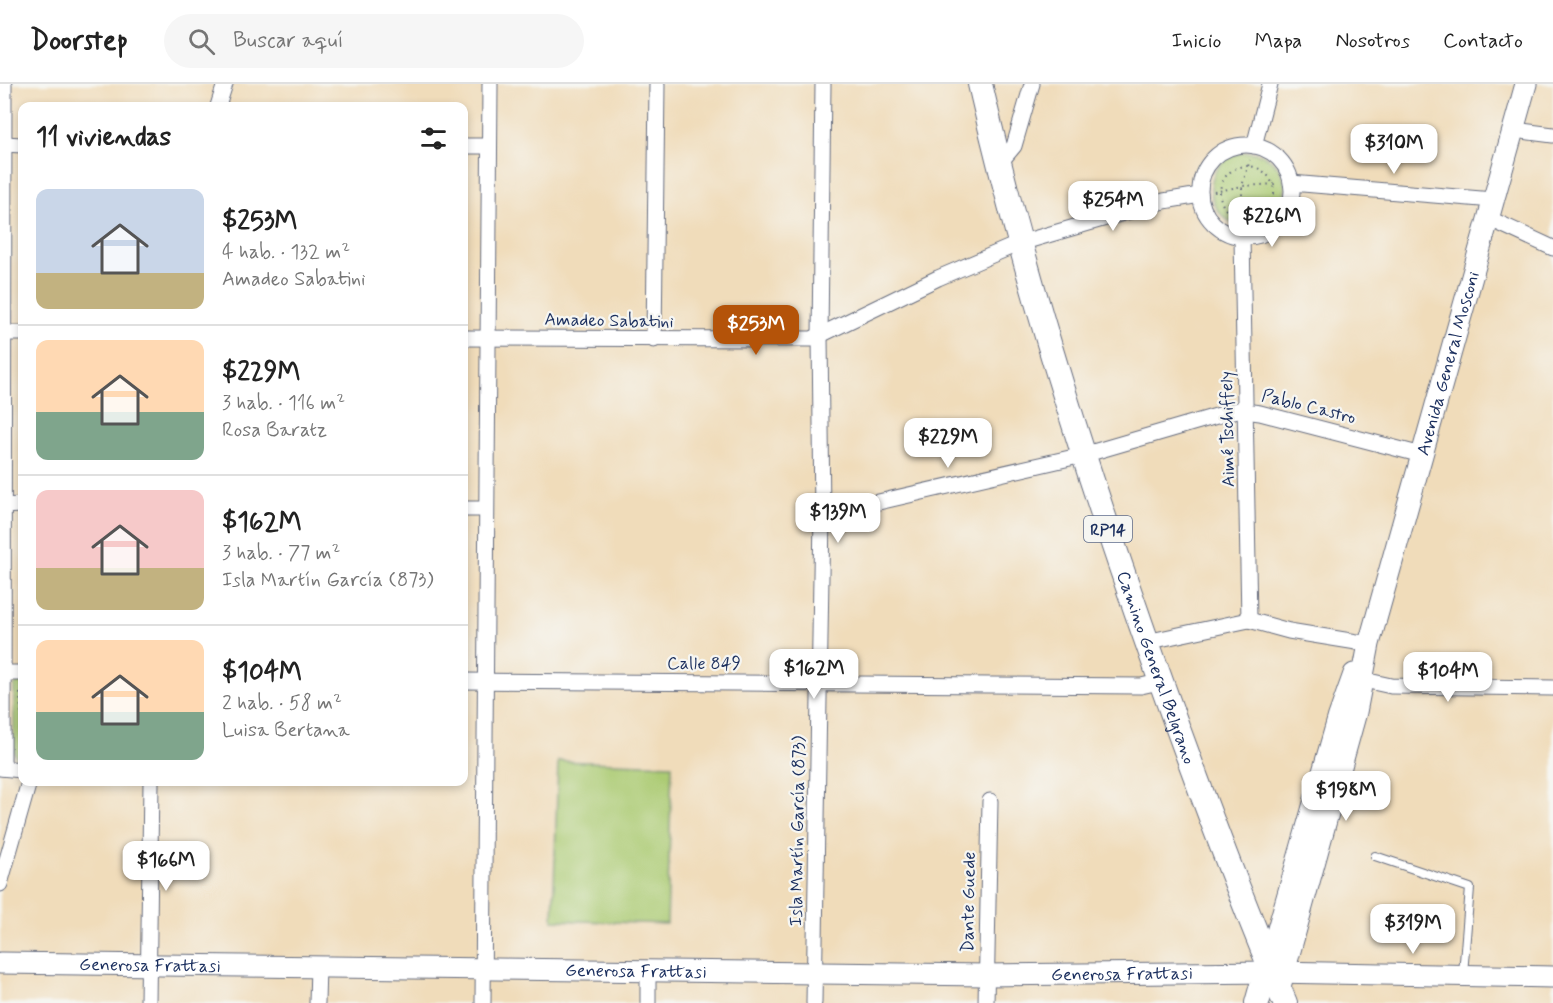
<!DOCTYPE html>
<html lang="es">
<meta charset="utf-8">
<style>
:root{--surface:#fff;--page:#f6f6f6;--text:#222;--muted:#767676;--line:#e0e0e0;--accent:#b45309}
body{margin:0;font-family:Mynerve,sans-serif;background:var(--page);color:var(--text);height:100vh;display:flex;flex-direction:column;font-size:22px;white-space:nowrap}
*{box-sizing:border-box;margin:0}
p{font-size:20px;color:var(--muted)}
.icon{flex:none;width:33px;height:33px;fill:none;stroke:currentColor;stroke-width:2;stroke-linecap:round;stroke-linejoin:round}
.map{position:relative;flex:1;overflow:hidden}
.details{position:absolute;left:18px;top:18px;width:450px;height:684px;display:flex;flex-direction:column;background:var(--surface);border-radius:12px;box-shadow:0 3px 9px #0003}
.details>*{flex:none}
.price{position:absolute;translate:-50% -51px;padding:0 14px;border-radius:12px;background:#fff;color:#222;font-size:20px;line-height:39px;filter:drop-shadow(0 2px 3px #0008)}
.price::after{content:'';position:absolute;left:50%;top:36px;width:18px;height:14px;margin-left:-9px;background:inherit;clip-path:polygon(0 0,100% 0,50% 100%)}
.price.selected{background:var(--accent);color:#fff}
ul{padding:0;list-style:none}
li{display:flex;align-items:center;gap:18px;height:150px;padding:0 18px}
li+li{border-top:2px solid var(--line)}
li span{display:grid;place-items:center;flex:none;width:168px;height:120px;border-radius:12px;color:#555}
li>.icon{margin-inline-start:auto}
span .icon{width:72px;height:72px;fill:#fffc;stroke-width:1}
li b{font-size:26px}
h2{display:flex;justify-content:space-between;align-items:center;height:72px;padding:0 18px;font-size:26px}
header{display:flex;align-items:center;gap:36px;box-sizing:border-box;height:84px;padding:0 30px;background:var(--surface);border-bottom:2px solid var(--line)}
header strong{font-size:28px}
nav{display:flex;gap:33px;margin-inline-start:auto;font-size:21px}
.search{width:420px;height:54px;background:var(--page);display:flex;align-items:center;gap:15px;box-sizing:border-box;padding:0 21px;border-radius:33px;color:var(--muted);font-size:22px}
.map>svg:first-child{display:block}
</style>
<header>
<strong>Doorstep</strong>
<div class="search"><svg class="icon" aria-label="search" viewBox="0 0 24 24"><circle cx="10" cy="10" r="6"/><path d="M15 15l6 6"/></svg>Buscar aquí</div>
<nav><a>Inicio</a><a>Mapa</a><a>Nosotros</a><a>Contacto</a></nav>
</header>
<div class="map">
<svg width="1553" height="919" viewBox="0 0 1553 919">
<rect width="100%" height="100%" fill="#f6f6f2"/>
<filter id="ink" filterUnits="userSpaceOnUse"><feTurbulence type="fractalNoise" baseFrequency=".0167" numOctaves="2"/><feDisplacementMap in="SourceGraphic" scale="12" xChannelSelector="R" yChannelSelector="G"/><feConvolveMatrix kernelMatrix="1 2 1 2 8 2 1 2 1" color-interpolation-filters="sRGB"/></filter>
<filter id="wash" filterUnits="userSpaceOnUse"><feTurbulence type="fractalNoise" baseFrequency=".008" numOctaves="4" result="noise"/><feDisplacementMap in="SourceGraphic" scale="24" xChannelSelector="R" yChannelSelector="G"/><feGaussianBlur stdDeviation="1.35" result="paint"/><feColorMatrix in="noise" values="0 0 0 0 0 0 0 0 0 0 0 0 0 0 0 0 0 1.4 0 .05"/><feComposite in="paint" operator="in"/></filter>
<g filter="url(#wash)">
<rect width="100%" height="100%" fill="#f0dcba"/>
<g fill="#accb73" stroke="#647d68" stroke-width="1.5">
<circle cx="1248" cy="105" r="37"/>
<path d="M22,596V678L18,677L14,669V602Z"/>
<path d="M558,677L672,681L667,840L553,836Z"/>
</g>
</g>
<g filter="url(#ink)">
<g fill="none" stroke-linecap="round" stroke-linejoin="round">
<g stroke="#666c7e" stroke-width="10">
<path id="lane" d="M1375,772L1470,804L1463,890"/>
</g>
<g stroke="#666c7e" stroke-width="17">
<g id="street">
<path d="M218,22L225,0"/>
<path d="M1514,46L1553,51"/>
<path d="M4,60L22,61"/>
<circle cx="1246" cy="107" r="46"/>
<path d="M464,62H489"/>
<path d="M1254,62L1270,0"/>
<path d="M998,81L1014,62L1032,0"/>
<path d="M1291,99L1493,116"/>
<path d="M1488,134L1553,164"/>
<path d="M1242,153L1249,536"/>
<path d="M4,249H22"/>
<path d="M464,254L812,255L938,194L1020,159L1164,117L1200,111"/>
<path d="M654,256L657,0"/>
<path d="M0,422L22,421"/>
<path d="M464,425H486"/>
<path d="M822,431L1083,371L1237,326L1260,329L1422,371"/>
<path d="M1146,558L1249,536L1289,547L1369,560"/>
<path d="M5,589H22"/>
<path d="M1355,594L1391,602L1553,604"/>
<path d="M464,597L1141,602L1159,598"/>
<path d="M0,684L22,686"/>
<path d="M3,684L4,0"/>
<path d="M0,800L29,698"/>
<path d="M148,919L151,698"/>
<path d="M317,919L318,882"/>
<path d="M483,919L490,0"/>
<path d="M648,919V887"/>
<path d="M814,919L822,431L820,252L823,0"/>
<path d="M986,919L990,717"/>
</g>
</g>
<g stroke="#666c7e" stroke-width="23">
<g id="secondary">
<path id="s1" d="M0,879L987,891L1272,888L1553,893"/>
<path d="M1268,880L1339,632L1354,590"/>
<path id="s2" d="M1281,899L1356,628L1369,560L1526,0"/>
</g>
</g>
<g stroke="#666c7e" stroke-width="26">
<g id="primary">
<path id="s3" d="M980,0C1018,165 1067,326 1122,486C1172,632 1225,777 1285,919"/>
<path d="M1257,919L1268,880"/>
</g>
</g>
<g stroke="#666c7e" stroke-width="2" stroke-dasharray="1.5 4.5" stroke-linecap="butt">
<circle cx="1247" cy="109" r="27"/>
<path d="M1214,108L1242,102L1277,100"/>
<path d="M1242,135V102L1250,76"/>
<path d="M20,609L21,630"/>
</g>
<use href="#lane" stroke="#fff" stroke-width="8"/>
<use href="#street" stroke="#fff" stroke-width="15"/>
<use href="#secondary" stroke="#fff" stroke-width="21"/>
<use href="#primary" stroke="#fff" stroke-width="24"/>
</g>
</g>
<g text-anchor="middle" stroke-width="4.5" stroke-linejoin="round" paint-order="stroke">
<rect fill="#f6f6f2" stroke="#5d6b8a" stroke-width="1.5" x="1084" y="432" width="48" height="26" rx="4.5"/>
<g font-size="16" font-weight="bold" fill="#1b2f5e">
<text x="1108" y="451">RP14</text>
</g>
<g font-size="18" fill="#1b2f5e" stroke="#f6f6f2">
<text transform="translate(609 236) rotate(1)" y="6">Amadeo Sabatini</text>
<text dy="6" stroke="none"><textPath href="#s2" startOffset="642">Avenida General Mosconi</textPath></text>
<text transform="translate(1309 322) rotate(14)" y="6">Pablo Castro</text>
<text transform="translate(1227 345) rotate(-91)" y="6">Aimé Tschiffely</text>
<text x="704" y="585">Calle 849</text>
<text dy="6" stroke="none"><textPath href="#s3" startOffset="610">Camino General Belgrano</textPath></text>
<text transform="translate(797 747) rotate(-89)" y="6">Isla Martín García (873)</text>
<text transform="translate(968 818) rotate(-89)" y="6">Dante Guede</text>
<text dy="6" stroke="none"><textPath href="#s1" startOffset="150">Generosa Frattasi</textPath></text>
<text dy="6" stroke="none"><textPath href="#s1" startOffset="636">Generosa Frattasi</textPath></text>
<text dy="6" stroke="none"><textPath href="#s1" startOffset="1122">Generosa Frattasi</textPath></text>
</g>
</g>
</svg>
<b class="price" style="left:1394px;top:91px">$310M</b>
<b class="price" style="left:1113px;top:148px">$254M</b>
<b class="price" style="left:1272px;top:164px">$226M</b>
<b class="price selected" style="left:756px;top:272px">$253M</b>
<b class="price" style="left:948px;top:385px">$229M</b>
<b class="price" style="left:838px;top:460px">$139M</b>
<b class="price" style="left:814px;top:616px">$162M</b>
<b class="price" style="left:1448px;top:619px">$104M</b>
<b class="price" style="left:1346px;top:738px">$198M</b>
<b class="price" style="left:166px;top:808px">$166M</b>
<b class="price" style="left:1413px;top:871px">$319M</b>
<section class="details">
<h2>11 viviendas<svg class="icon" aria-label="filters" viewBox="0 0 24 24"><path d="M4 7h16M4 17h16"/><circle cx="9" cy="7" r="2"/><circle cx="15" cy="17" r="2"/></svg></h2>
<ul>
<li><span style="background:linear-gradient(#c9d6e8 70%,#c2b280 0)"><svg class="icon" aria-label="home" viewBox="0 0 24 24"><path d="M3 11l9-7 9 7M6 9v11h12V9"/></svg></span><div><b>$253M</b><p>4 hab. · 132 m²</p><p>Amadeo Sabatini</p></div></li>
<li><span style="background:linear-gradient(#ffd9b3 60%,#7fa58c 0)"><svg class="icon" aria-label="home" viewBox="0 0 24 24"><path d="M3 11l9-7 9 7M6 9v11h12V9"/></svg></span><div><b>$229M</b><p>3 hab. · 116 m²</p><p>Rosa Baratz</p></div></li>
<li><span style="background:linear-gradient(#f6c9c9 65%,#c2b280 0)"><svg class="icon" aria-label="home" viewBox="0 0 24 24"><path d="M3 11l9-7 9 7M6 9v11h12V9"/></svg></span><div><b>$162M</b><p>3 hab. · 77 m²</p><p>Isla Martín García (873)</p></div></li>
<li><span style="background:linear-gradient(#ffd9b3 60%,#7fa58c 0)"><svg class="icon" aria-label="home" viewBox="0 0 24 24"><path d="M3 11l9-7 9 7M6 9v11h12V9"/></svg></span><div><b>$104M</b><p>2 hab. · 58 m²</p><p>Luisa Bertana</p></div></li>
</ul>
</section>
</div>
